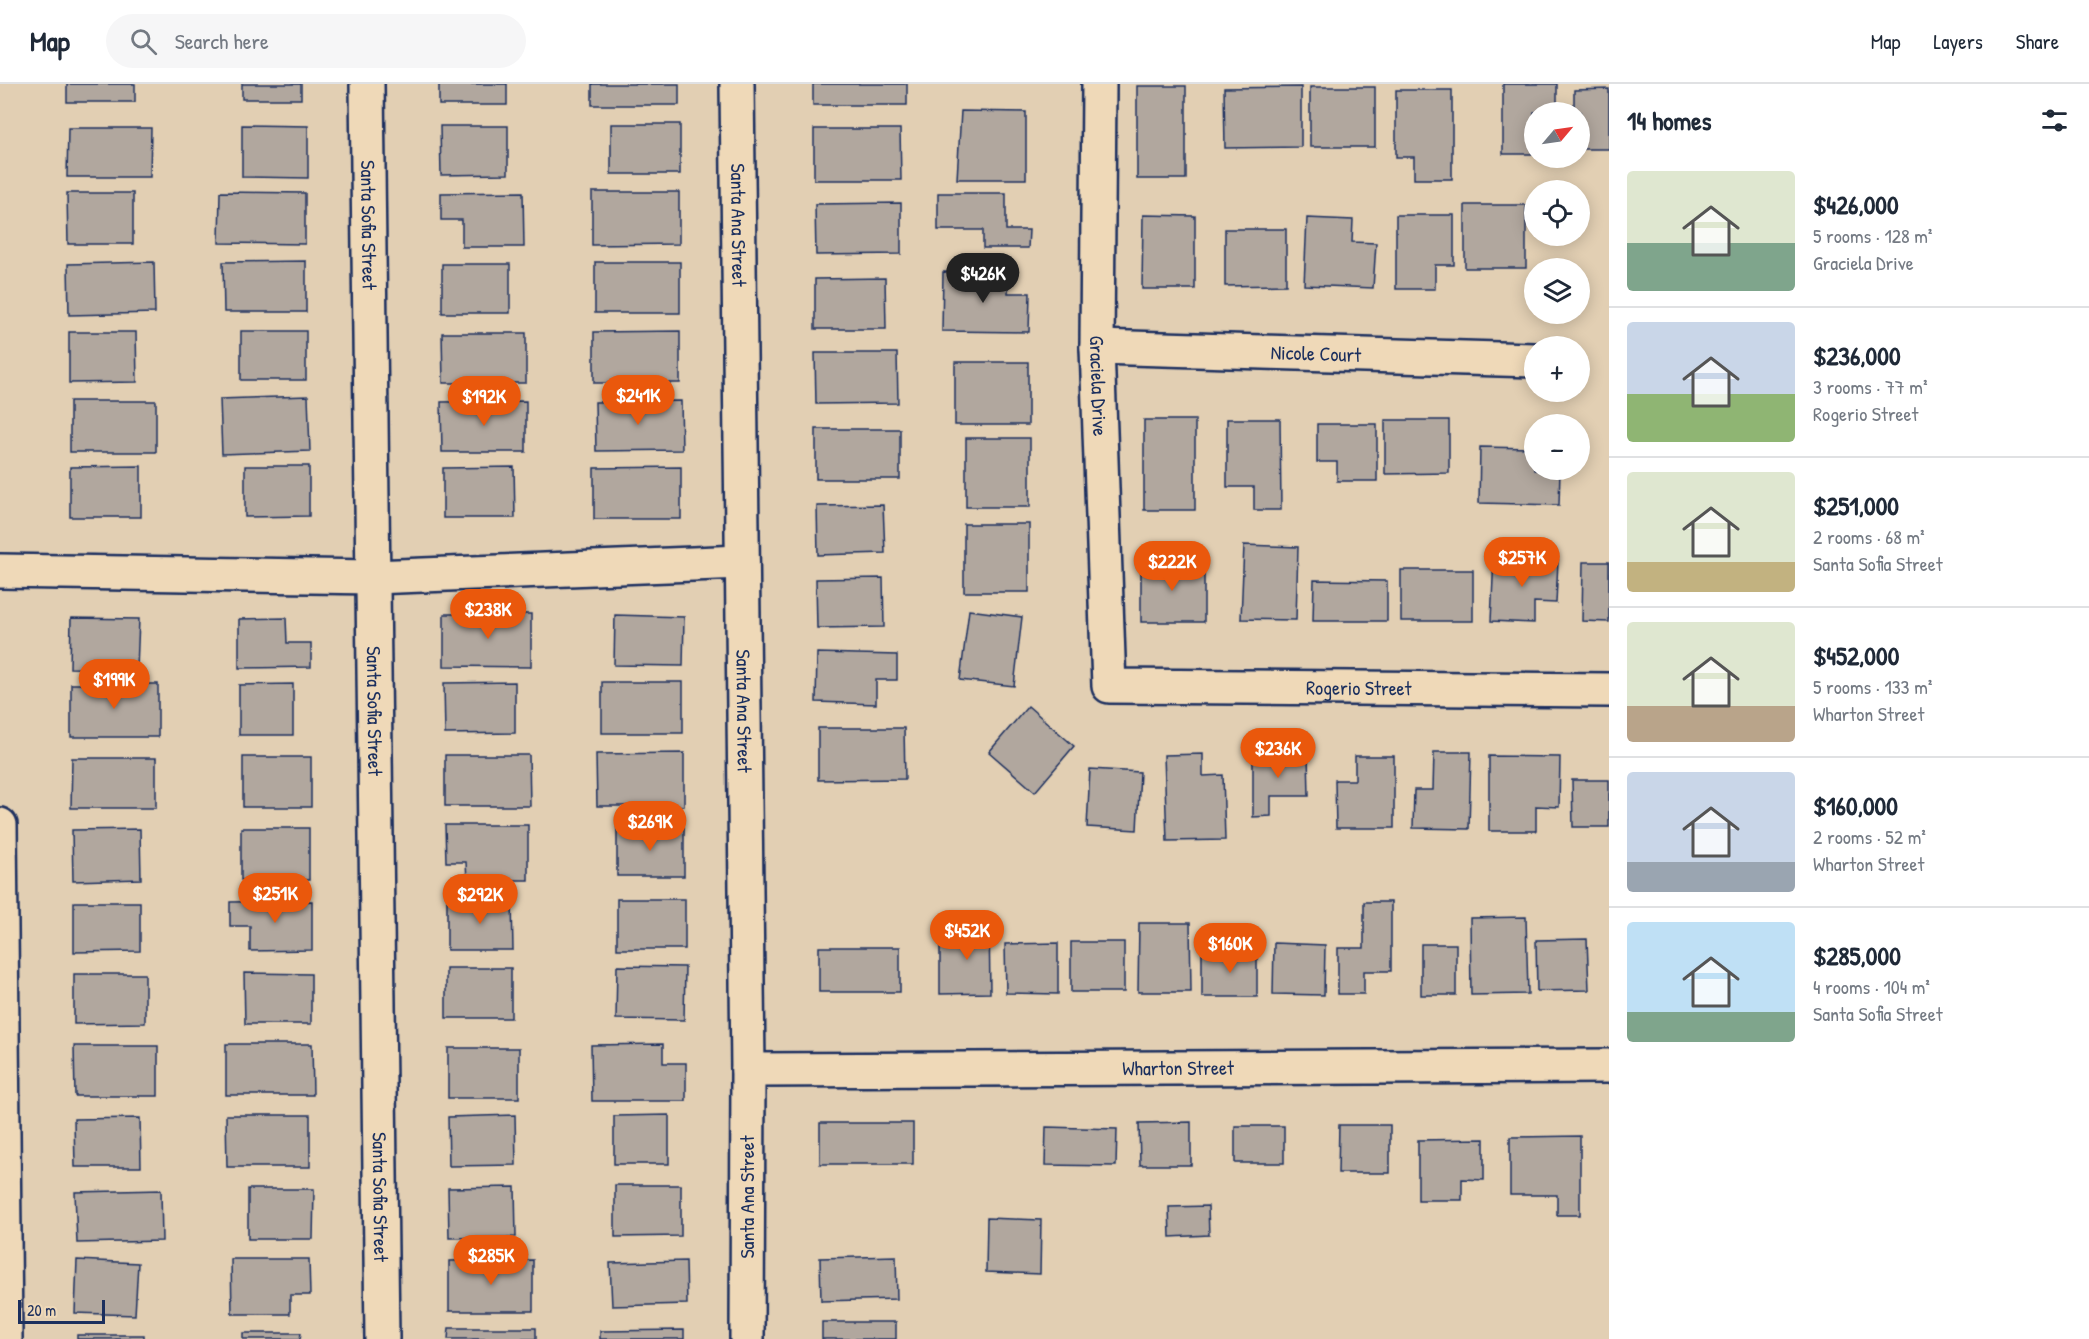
<!DOCTYPE html>
<meta charset="utf-8">
<style>
:root{--surface:#fff;--page:#f6f6f7;--text:#1f2937;--muted:#747a83;--line:#e0e1e3;--accent:#ea580c}
body{margin:0;font-family:"Patrick Hand",sans-serif;background:var(--page);color:var(--text);height:100vh;display:flex;flex-direction:column;font-size:22px;white-space:nowrap}
*{box-sizing:border-box;margin:0}
p{font-size:20px;color:var(--muted)}
.icon{flex:none;width:33px;height:33px;fill:none;stroke:currentColor;stroke-width:2;stroke-linecap:round;stroke-linejoin:round}
.map{position:relative;flex:1;overflow:hidden}
.side{display:flex;flex-direction:column;background:var(--surface);width:480px}
.side>*{flex:none}
.needle{width:39px;rotate:61deg}
.tools{position:absolute;left:1524px;top:18px;display:grid;gap:12px}
.tools a{display:grid;place-items:center;width:66px;height:66px;border-radius:50%;background:var(--surface);box-shadow:0 3px 15px #0003;font-size:30px}
.scale{position:absolute;left:18px;bottom:15px;width:87px;box-sizing:border-box;padding-left:6px;border:3px solid #1b2f5e;border-top:0;font-size:16px;line-height:21px;white-space:nowrap;color:#1b2f5e;-webkit-text-stroke:4px #efd9b8;paint-order:stroke}
.price{position:absolute;translate:-50% -51px;padding:0 14px;border-radius:21px;background:var(--accent);color:#fff;font-size:20px;line-height:39px;filter:drop-shadow(0 2px 3px #0008)}
.price::after{content:'';position:absolute;left:50%;top:36px;width:18px;height:14px;margin-left:-9px;background:inherit;clip-path:polygon(0 0,100% 0,50% 100%)}
.price.selected{background:#222;color:#fff}
ul{padding:0;list-style:none}
li{display:flex;align-items:center;gap:18px;height:150px;padding:0 18px}
li+li{border-top:2px solid var(--line)}
li span{display:grid;place-items:center;flex:none;width:168px;height:120px;border-radius:6px;color:#555}
li>.icon{margin-inline-start:auto}
span .icon{width:72px;height:72px;fill:#fffc;stroke-width:1}
li b{font-size:26px}
h2{display:flex;justify-content:space-between;align-items:center;height:72px;padding:0 18px;font-size:26px}
header{display:flex;align-items:center;gap:36px;box-sizing:border-box;height:84px;padding:0 30px;background:var(--surface);border-bottom:2px solid var(--line)}
header strong{font-size:28px}
nav{display:flex;gap:33px;margin-inline-start:auto;font-size:21px}
.search{width:420px;height:54px;background:var(--page);display:flex;align-items:center;gap:15px;box-sizing:border-box;padding:0 21px;border-radius:33px;color:var(--muted);font-size:22px}
main{display:flex;flex:1;min-height:0}
.map>svg:first-child{display:block}
</style>
<header>
<strong>Map</strong>
<div class="search"><svg class="icon" aria-label="search" viewBox="0 0 24 24"><circle cx="10" cy="10" r="6"/><path d="M15 15l6 6"/></svg>Search here</div>
<nav><a>Map</a><a>Layers</a><a>Share</a></nav>
</header>
<main>
<div class="map">
<svg width="1609" height="1255" viewBox="0 0 1609 1255">
<rect width="100%" height="100%" fill="#e2cfb3"/>
<filter id="ink" filterUnits="userSpaceOnUse"><feTurbulence type="fractalNoise" baseFrequency=".0167" numOctaves="2"/><feDisplacementMap in="SourceGraphic" scale="12" xChannelSelector="R" yChannelSelector="G"/><feConvolveMatrix kernelMatrix="1 2 1 2 8 2 1 2 1" color-interpolation-filters="sRGB"/></filter>
<g filter="url(#ink)">
<g fill="#b1a79e" stroke="#1b2f5e" stroke-width="1.5">
<rect x="67" y="0" width="68" height="18"/>
<rect x="242" y="0" width="59" height="15"/>
<rect x="439" y="0" width="68" height="21"/>
<rect x="592" y="0" width="87" height="21"/>
<rect x="813" y="0" width="94" height="21"/>
<path d="M1503,0H1557V28H1534V70H1503Z"/>
<rect x="1137" y="2" width="49" height="93"/>
<path d="M1301,3V63L1225,64L1224,4Z"/>
<rect x="1310" y="3" width="65" height="60"/>
<path d="M1609,5V65H1580V28H1574V6Z"/>
<path d="M1396,6H1452V95H1414V73H1396Z"/>
<path d="M961,27L1026,28V95H957Z"/>
<rect x="611" y="40" width="69" height="50"/>
<path d="M242,41L308,42V94L242,93Z"/>
<path d="M440,42H508V90L441,91Z"/>
<path d="M68,44H151L150,93H67Z"/>
<path d="M814,45H900L901,96H814Z"/>
<path d="M220,108L305,109V160L219,159Z"/>
<path d="M523,108L524,163H462V136H441V109Z"/>
<path d="M592,108H679V160L592,161Z"/>
<path d="M67,109H133V160H68Z"/>
<path d="M938,109H1006V146H1029L1028,164H983V146H938Z"/>
<path d="M901,119V170L816,171L815,120Z"/>
<rect x="1465" y="121" width="61" height="63"/>
<path d="M1143,131L1195,132V205H1142Z"/>
<path d="M1396,131H1454V181H1435V205H1396Z"/>
<path d="M1307,134L1353,136L1352,158L1376,159L1373,204L1304,201Z"/>
<path d="M1225,145H1286V201L1225,202Z"/>
<path d="M306,177V228H224L223,178Z"/>
<path d="M154,178L155,229L69,231L68,180Z"/>
<rect x="595" y="178" width="85" height="51"/>
<rect x="442" y="180" width="68" height="49"/>
<path d="M943,188L1009,189L1008,209H1030L1029,248L942,247Z"/>
<path d="M885,194L886,245H815V195Z"/>
<rect x="241" y="247" width="65" height="49"/>
<path d="M680,247V299H594V248Z"/>
<path d="M69,248H136L137,298L69,299Z"/>
<path d="M442,249H526V299H443Z"/>
<path d="M815,269H897L898,319L816,320Z"/>
<rect x="955" y="278" width="73" height="63"/>
<path d="M308,312L310,367L222,370L220,315Z"/>
<rect x="70" y="317" width="86" height="51"/>
<path d="M526,317V368H442L441,318Z"/>
<path d="M681,317L682,366L596,367L595,318Z"/>
<path d="M1227,335H1280L1281,426H1254V403H1227Z"/>
<rect x="1144" y="336" width="51" height="90"/>
<path d="M1385,336H1449V389L1385,390Z"/>
<path d="M1317,340H1377V397H1337V378H1317Z"/>
<rect x="816" y="345" width="84" height="50"/>
<rect x="966" y="354" width="64" height="69"/>
<path d="M1480,363L1534,364V386H1560L1559,421L1479,419Z"/>
<path d="M141,382V433H70V383Z"/>
<path d="M245,382H309V432L245,433Z"/>
<path d="M514,383L515,434H443V384Z"/>
<path d="M681,383V435H594V384Z"/>
<path d="M883,421L885,469L818,471L817,422Z"/>
<rect x="964" y="440" width="65" height="68"/>
<path d="M1244,461L1298,463L1296,536L1241,535Z"/>
<path d="M1494,473L1558,476L1556,519L1534,518V539L1491,537Z"/>
<path d="M1583,478H1609V538L1582,537Z"/>
<rect x="1141" y="479" width="63" height="59"/>
<rect x="1401" y="486" width="72" height="51"/>
<path d="M883,494L884,543L817,544L816,495Z"/>
<path d="M1314,496L1387,497V537H1313Z"/>
<path d="M969,526L1022,533L1014,602L960,596Z"/>
<path d="M444,530H531V583L444,582Z"/>
<path d="M615,531L684,533L683,582L614,581Z"/>
<path d="M71,534L139,535L137,585L70,584Z"/>
<path d="M286,534L287,559H311V583L239,584V535Z"/>
<path d="M817,569L897,571V596H876V620L816,618Z"/>
<path d="M515,598V649L445,650L444,599Z"/>
<rect x="602" y="598" width="81" height="51"/>
<rect x="71" y="600" width="87" height="53"/>
<path d="M293,600V651H239V601Z"/>
<path d="M1028,622L1074,662L1035,708L989,668Z"/>
<path d="M818,644H904L905,695L818,696Z"/>
<path d="M1434,668H1471L1469,745L1413,744L1414,706H1433Z"/>
<path d="M684,669V722H597L596,670Z"/>
<path d="M1203,670V692L1223,691L1225,756L1167,757L1164,671Z"/>
<path d="M1253,670H1308L1309,712H1271V732L1253,733Z"/>
<path d="M445,671H529L530,722H445Z"/>
<path d="M1355,672H1394V744H1336L1335,696H1355Z"/>
<path d="M1489,672L1560,673L1559,723L1536,722V747H1489Z"/>
<rect x="243" y="673" width="68" height="50"/>
<path d="M72,674H156V724H71Z"/>
<path d="M1090,685L1140,688L1137,746L1087,743Z"/>
<path d="M1572,696H1609V743H1573Z"/>
<path d="M445,741H528V796H467L466,778H446Z"/>
<rect x="617" y="743" width="67" height="49"/>
<rect x="241" y="744" width="68" height="52"/>
<path d="M140,745L141,795L73,797L72,746Z"/>
<rect x="617" y="815" width="68" height="50"/>
<path d="M447,816H512L513,866H447Z"/>
<path d="M312,817V866L250,867V842H230V818Z"/>
<path d="M74,818H140V867L74,868Z"/>
<path d="M1364,818H1391V887H1364V910H1338V864H1364Z"/>
<path d="M1526,833L1528,910L1471,911L1470,834Z"/>
<path d="M965,834H989L990,909L940,910V859H965Z"/>
<path d="M1139,839H1190L1191,908H1138Z"/>
<path d="M1587,855L1589,906L1537,907L1536,856Z"/>
<rect x="1071" y="858" width="53" height="50"/>
<path d="M1058,859V910L1006,909L1005,860Z"/>
<path d="M1274,859L1325,861L1324,911L1273,910Z"/>
<rect x="1421" y="860" width="35" height="51"/>
<rect x="819" y="863" width="81" height="45"/>
<rect x="1202" y="867" width="55" height="46"/>
<path d="M617,882L685,883L684,936L616,935Z"/>
<rect x="446" y="884" width="65" height="50"/>
<path d="M244,889L311,890V940H245Z"/>
<path d="M74,890H145V939L74,940Z"/>
<path d="M226,960H312L313,1011H226Z"/>
<path d="M663,960V979H686V1017H592L591,961Z"/>
<path d="M74,962H158V1012H75Z"/>
<rect x="448" y="964" width="71" height="50"/>
<path d="M226,1031H310V1083H227Z"/>
<path d="M515,1031L516,1081L449,1082L448,1033Z"/>
<path d="M669,1031V1080H614V1032Z"/>
<path d="M140,1034L141,1083H75L74,1035Z"/>
<path d="M1191,1038V1081H1140L1139,1039Z"/>
<rect x="820" y="1039" width="93" height="41"/>
<path d="M1339,1041H1390V1089H1338Z"/>
<rect x="1235" y="1042" width="49" height="37"/>
<path d="M1046,1043L1117,1045L1116,1082L1045,1081Z"/>
<path d="M1580,1052V1131H1557V1111H1510V1053Z"/>
<path d="M1484,1055V1096L1462,1095V1116H1418V1056Z"/>
<path d="M615,1101H681V1152L615,1153Z"/>
<path d="M515,1103L516,1153L449,1154L448,1104Z"/>
<path d="M248,1105H314L313,1155H248Z"/>
<path d="M161,1106L162,1157L77,1159L75,1108Z"/>
<path d="M1208,1122L1209,1151L1170,1153L1169,1123Z"/>
<path d="M987,1134L1041,1136L1040,1190L986,1188Z"/>
<path d="M896,1172L897,1215L821,1217L820,1174Z"/>
<path d="M231,1175H309L310,1211H290V1230H232Z"/>
<path d="M77,1176L138,1179L135,1231L75,1229Z"/>
<path d="M533,1176V1227H449V1177Z"/>
<path d="M686,1177L687,1220L612,1222L610,1179Z"/>
<rect x="822" y="1238" width="74" height="17"/>
<path d="M449,1244H536V1255H448Z"/>
<path d="M684,1246V1255H600V1247Z"/>
<path d="M243,1249H301L300,1255H243Z"/>
<rect x="77" y="1251" width="67" height="4"/>
</g>
<g fill="none" stroke-linecap="round" stroke-linejoin="round">
<g stroke="#1b2f5e" stroke-width="38">
<g id="minor">
<path id="s1" d="M367,0L382,1255"/>
<path id="s2" d="M737,0L748,986L747,1255"/>
<path id="s3" d="M1099,0L1097,263L1109,602L1609,606"/>
<path id="s4" d="M1097,263L1534,276"/>
<path d="M0,487L373,493L742,478"/>
<path d="M0,741L5,1255"/>
<path id="s5" d="M748,986L1609,982"/>
</g>
</g>
<use href="#minor" stroke="#efd9b8" stroke-width="33"/>
</g>
</g>
<g text-anchor="middle" stroke-width="5" stroke-linejoin="round" paint-order="stroke">
<g font-size="20" fill="#1b2f5e" stroke="#efd9b8">
<text dy="7" stroke="none"><textPath href="#s1" startOffset="141">Santa Sofia Street</textPath></text>
<text dy="7" stroke="none"><textPath href="#s2" startOffset="141">Santa Ana Street</textPath></text>
<text dy="7" stroke="none"><textPath href="#s4" startOffset="219">Nicole Court</textPath></text>
<text dy="7" stroke="none"><textPath href="#s3" startOffset="302">Graciela Drive</textPath></text>
<text dy="7" stroke="none"><textPath href="#s3" startOffset="852">Rogerio Street</textPath></text>
<text dy="7" stroke="none"><textPath href="#s2" startOffset="627">Santa Ana Street</textPath></text>
<text dy="7" stroke="none"><textPath href="#s1" startOffset="627">Santa Sofia Street</textPath></text>
<text dy="7" stroke="none"><textPath href="#s5" startOffset="430">Wharton Street</textPath></text>
<text dy="7" stroke="none"><textPath href="#s1" startOffset="1113">Santa Sofia Street</textPath></text>
<text transform="translate(747 1113) rotate(-90)" y="7">Santa Ana Street</text>
</g>
</g>
</svg>
<div class="tools">
<a><svg class="needle" viewBox="-14 -14 28 28"><path d="M0-13l5 13h-10z" fill="#e53935"/><path d="M0 13l5-13h-10z" fill="#747a83"/></svg></a>
<a><svg class="icon" aria-label="locate" viewBox="0 0 24 24"><circle cx="12" cy="12" r="6"/><path d="M12 2v4M12 18v4M2 12h4M18 12h4"/></svg></a>
<a><svg class="icon" aria-label="layers" viewBox="0 0 24 24"><path d="M12 4l9 5-9 5-9-5zM3 14l9 5 9-5"/></svg></a>
<a>+</a>
<a>−</a>
</div>
<div class="scale">20 m</div>
<b class="price selected" style="left:983px;top:220px">$426K</b>
<b class="price" style="left:638px;top:342px">$241K</b>
<b class="price" style="left:484px;top:343px">$192K</b>
<b class="price" style="left:1522px;top:504px">$257K</b>
<b class="price" style="left:1172px;top:508px">$222K</b>
<b class="price" style="left:488px;top:556px">$238K</b>
<b class="price" style="left:114px;top:626px">$199K</b>
<b class="price" style="left:1278px;top:695px">$236K</b>
<b class="price" style="left:650px;top:768px">$269K</b>
<b class="price" style="left:275px;top:840px">$251K</b>
<b class="price" style="left:480px;top:841px">$292K</b>
<b class="price" style="left:967px;top:877px">$452K</b>
<b class="price" style="left:1230px;top:890px">$160K</b>
<b class="price" style="left:491px;top:1202px">$285K</b>
</div>
<section class="side">
<h2>14 homes<svg class="icon" aria-label="filters" viewBox="0 0 24 24"><path d="M4 7h16M4 17h16"/><circle cx="9" cy="7" r="2"/><circle cx="15" cy="17" r="2"/></svg></h2>
<ul>
<li><span style="background:linear-gradient(#dfe7d0 60%,#7fa58c 0)"><svg class="icon" aria-label="home" viewBox="0 0 24 24"><path d="M3 11l9-7 9 7M6 9v11h12V9"/></svg></span><div><b>$426,000</b><p>5 rooms · 128 m²</p><p>Graciela Drive</p></div></li>
<li><span style="background:linear-gradient(#c9d6e8 60%,#8fb573 0)"><svg class="icon" aria-label="home" viewBox="0 0 24 24"><path d="M3 11l9-7 9 7M6 9v11h12V9"/></svg></span><div><b>$236,000</b><p>3 rooms · 77 m²</p><p>Rogerio Street</p></div></li>
<li><span style="background:linear-gradient(#dfe7d0 75%,#c2b280 0)"><svg class="icon" aria-label="home" viewBox="0 0 24 24"><path d="M3 11l9-7 9 7M6 9v11h12V9"/></svg></span><div><b>$251,000</b><p>2 rooms · 68 m²</p><p>Santa Sofia Street</p></div></li>
<li><span style="background:linear-gradient(#dfe7d0 70%,#b9a48a 0)"><svg class="icon" aria-label="home" viewBox="0 0 24 24"><path d="M3 11l9-7 9 7M6 9v11h12V9"/></svg></span><div><b>$452,000</b><p>5 rooms · 133 m²</p><p>Wharton Street</p></div></li>
<li><span style="background:linear-gradient(#c9d6e8 75%,#9aa5b1 0)"><svg class="icon" aria-label="home" viewBox="0 0 24 24"><path d="M3 11l9-7 9 7M6 9v11h12V9"/></svg></span><div><b>$160,000</b><p>2 rooms · 52 m²</p><p>Wharton Street</p></div></li>
<li><span style="background:linear-gradient(#bfe0f5 75%,#7fa58c 0)"><svg class="icon" aria-label="home" viewBox="0 0 24 24"><path d="M3 11l9-7 9 7M6 9v11h12V9"/></svg></span><div><b>$285,000</b><p>4 rooms · 104 m²</p><p>Santa Sofia Street</p></div></li>
</ul>
</section>
</main>
